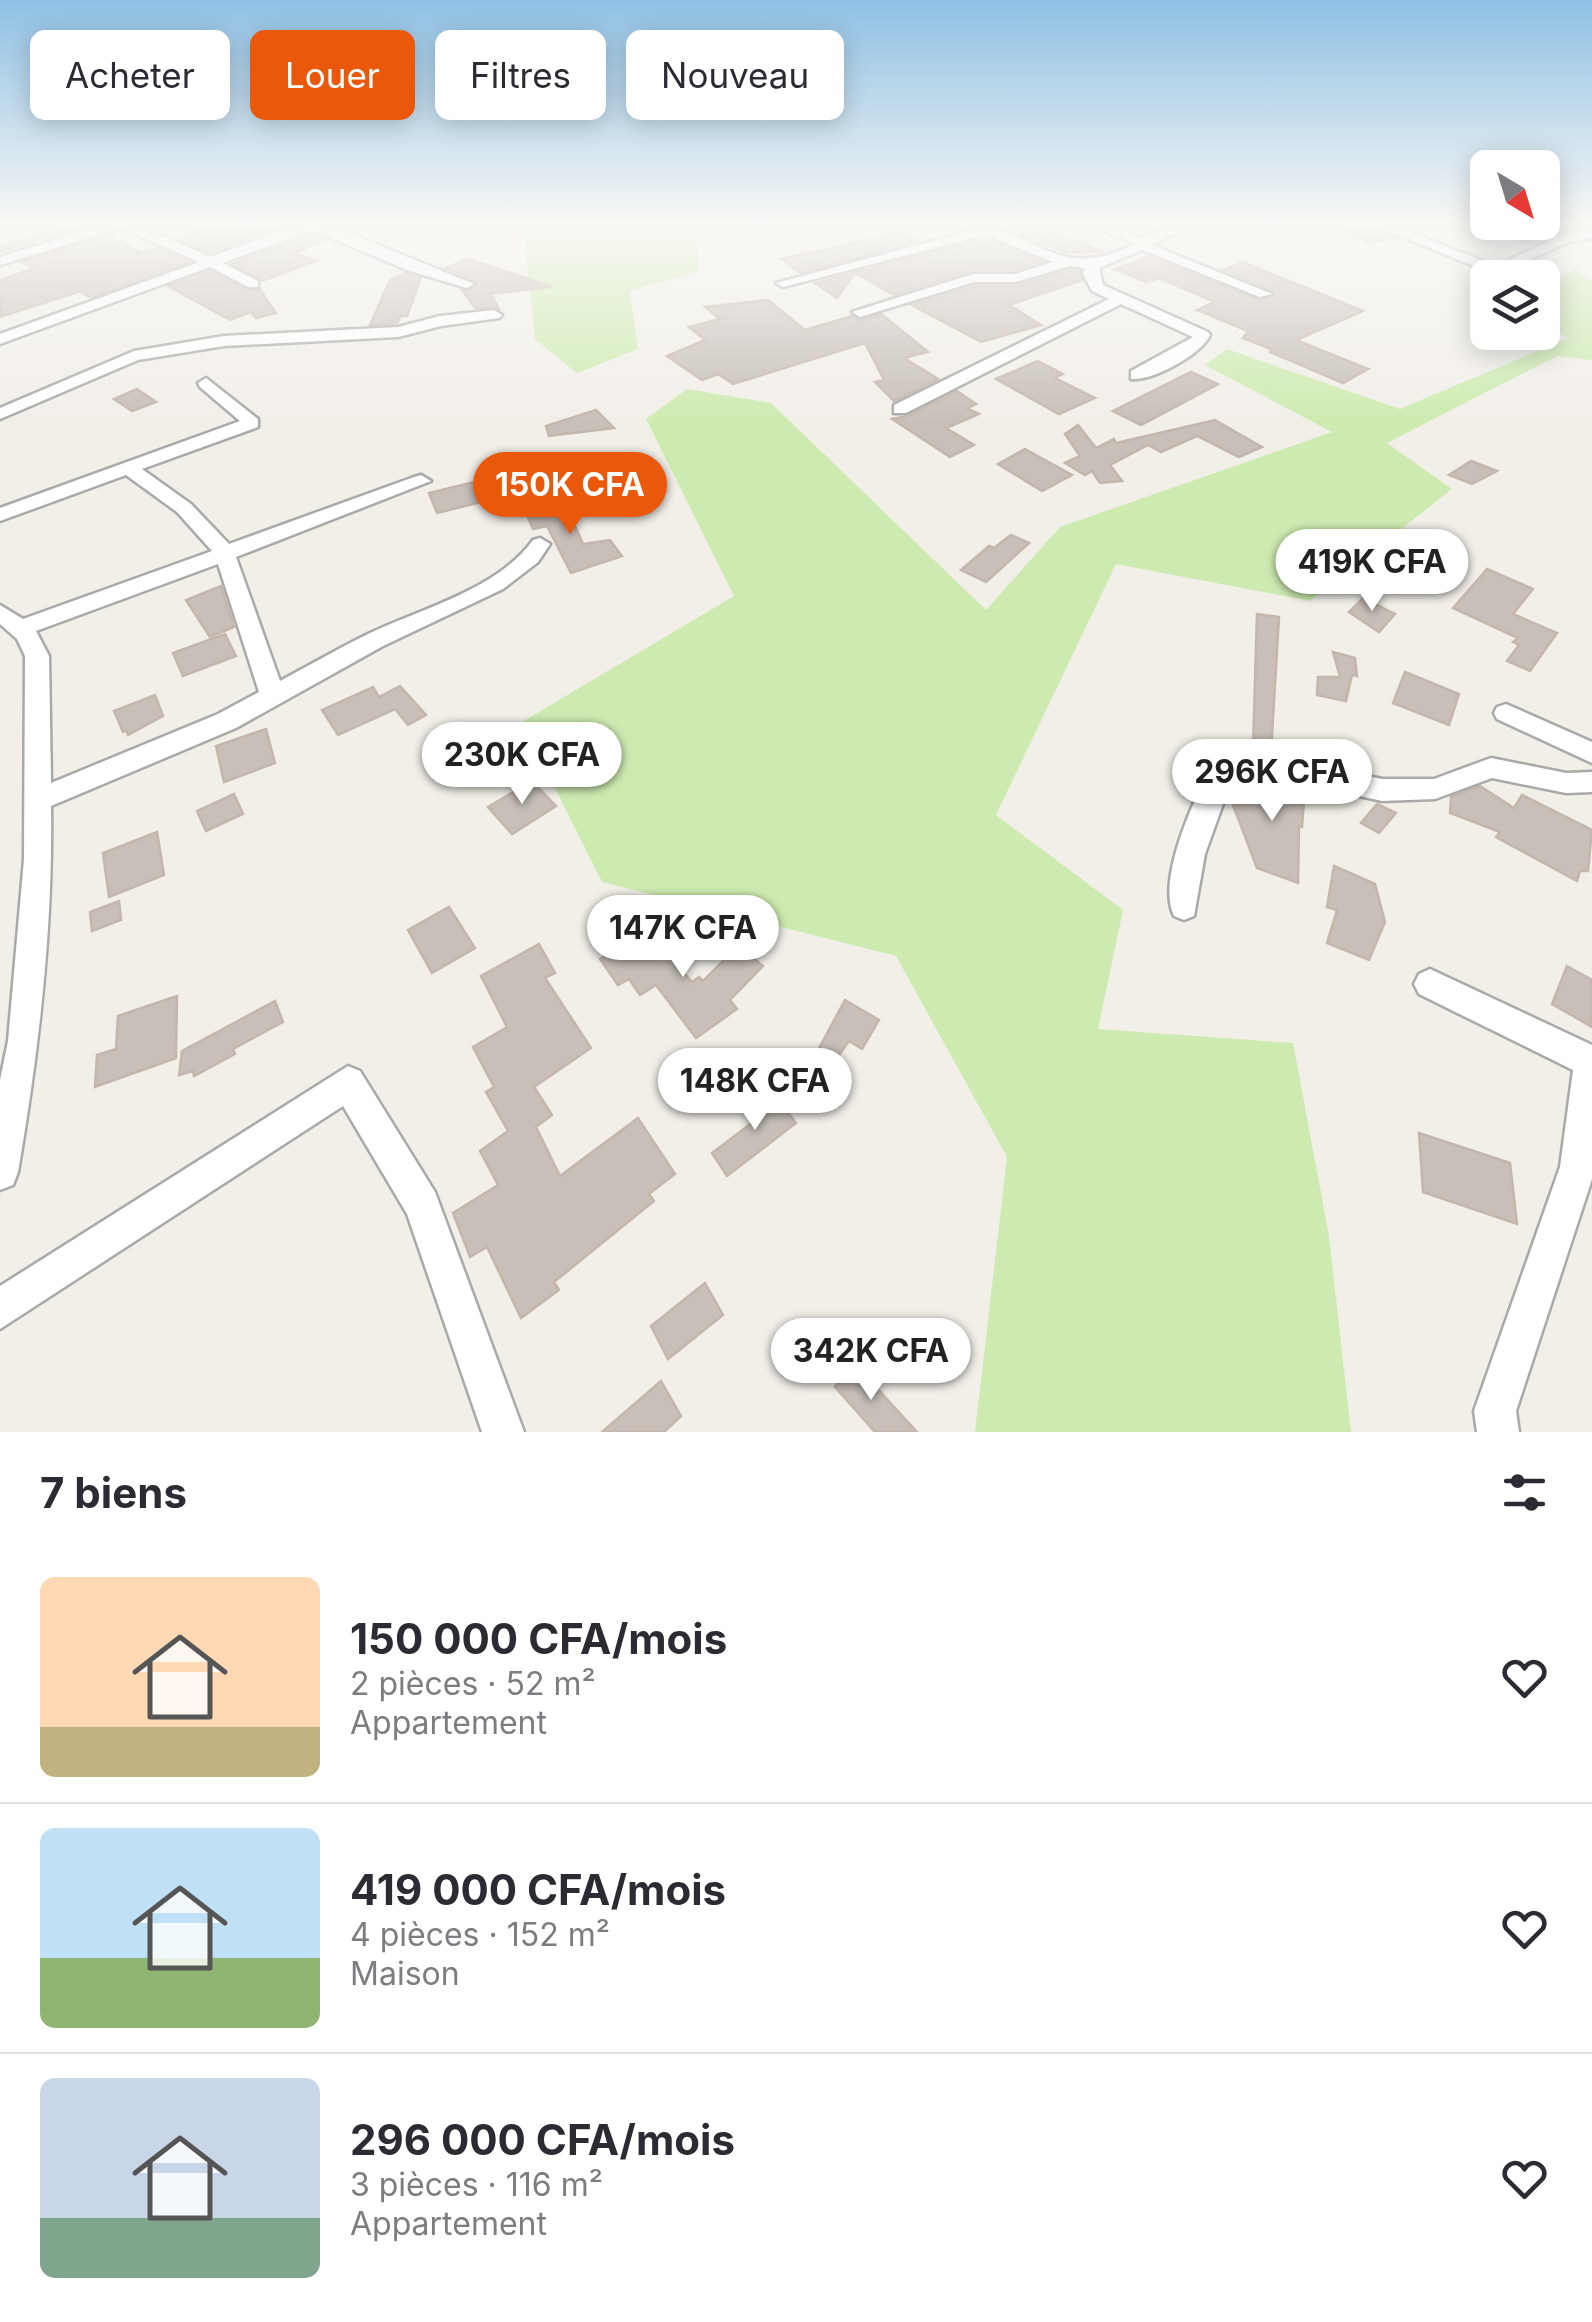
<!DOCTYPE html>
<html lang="fr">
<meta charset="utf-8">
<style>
:root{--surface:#fff;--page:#f2f2f3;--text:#2b2b33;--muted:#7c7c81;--line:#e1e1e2;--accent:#ea580c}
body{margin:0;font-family:Inter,sans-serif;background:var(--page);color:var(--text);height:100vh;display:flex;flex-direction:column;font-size:38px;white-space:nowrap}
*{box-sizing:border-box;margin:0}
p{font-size:32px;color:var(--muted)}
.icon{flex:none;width:55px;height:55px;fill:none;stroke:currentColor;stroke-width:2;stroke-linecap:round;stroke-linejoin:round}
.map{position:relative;height:1432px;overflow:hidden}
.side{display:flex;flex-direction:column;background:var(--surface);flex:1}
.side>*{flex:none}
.guide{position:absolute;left:30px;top:30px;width:1000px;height:90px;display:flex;gap:20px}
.needle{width:65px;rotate:142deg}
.controls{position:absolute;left:1470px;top:150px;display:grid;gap:20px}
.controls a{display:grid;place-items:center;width:90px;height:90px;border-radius:15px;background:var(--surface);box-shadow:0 5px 25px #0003;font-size:50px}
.price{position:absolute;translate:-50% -85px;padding:0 22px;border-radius:35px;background:#fff;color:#222;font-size:32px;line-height:65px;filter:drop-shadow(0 2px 5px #0008)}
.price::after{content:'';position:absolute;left:50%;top:60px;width:30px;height:22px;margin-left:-15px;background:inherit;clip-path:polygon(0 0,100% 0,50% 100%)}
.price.on{background:var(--accent);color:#fff}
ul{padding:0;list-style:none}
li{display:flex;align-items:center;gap:30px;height:250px;padding:0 40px}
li+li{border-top:2px solid var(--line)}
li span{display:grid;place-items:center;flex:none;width:280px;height:200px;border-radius:15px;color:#555}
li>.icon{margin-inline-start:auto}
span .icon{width:120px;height:120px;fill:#fffc;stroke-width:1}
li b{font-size:42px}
h2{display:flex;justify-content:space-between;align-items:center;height:120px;padding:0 40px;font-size:42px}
.chip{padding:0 35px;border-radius:15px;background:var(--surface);box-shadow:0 5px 25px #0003;font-size:35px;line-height:90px}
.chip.on{background:var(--accent);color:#fff}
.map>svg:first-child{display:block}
</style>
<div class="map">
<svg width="1592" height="1432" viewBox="0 0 1592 1432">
<rect width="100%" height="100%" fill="#f2efe9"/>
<g fill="#cdebb0">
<path d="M523,223H696L699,271L630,291L638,349L577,373L535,339Z"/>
<path d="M1575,269L1592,282V360L1557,356L1387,443L1452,489L1310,601L1116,564L996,815L1123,910L1098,1029L1293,1043L1329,1236L1351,1432H975L1007,1157L896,956L602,882L522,722L734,596L646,419L687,389L771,403L986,610L1060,527L1332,432L1205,365L1227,349L1400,409L1568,338L1543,325V288Z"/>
</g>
<g fill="#c7bfb8" stroke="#c4b6ab" stroke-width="2.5">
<path d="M85,223L89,225L0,252V246Z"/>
<path d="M174,223H289L211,253L180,240L197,234Z"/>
<path d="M1332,223H1364L1396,238L1367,242Z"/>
<path d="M1478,223H1592V226L1527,244Z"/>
<path d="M1044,229L1071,239L1104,252H1065L1021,235Z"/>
<path d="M901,232L919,241L800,273L782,259Z"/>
<path d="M312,234L326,240L293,253L316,261L262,281L232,264Z"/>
<path d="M109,236L142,253L157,248L189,262L95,296L89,297L81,291L0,317V280L35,268L22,262Z"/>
<path d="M976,242H992L1042,262L1014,270H972L894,295L855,273L837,298L815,283L946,249Z"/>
<path d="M1148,257L1259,300L1275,296L1273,291L1224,270L1243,262L1363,311L1296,340L1368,369L1343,383L1270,352L1273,350L1243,338L1248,331L1197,310L1215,302L1159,278L1146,282L1115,269Z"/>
<path d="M467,259L499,269L551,287L491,294L499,309L475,308L462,290L469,291L477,282L446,268Z"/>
<path d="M1070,270L1080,271L1082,280L1009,305L1041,325L981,342L912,305L975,286H1017Z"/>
<path d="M210,271L246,290H260L276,313L256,318L251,312L230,320L168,286Z"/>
<path d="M405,273L421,278L407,316H401L397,323L370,325L390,280Z"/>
<path d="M768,300L805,330L852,316L861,321L881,314L928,352L904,358L938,379L894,401L875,382L884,380L865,343L733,384L718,374L702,380L667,356L705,340L689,327L720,319L705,307Z"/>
<path d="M1038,361L1063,374L1055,378L1095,398L1059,414L996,379Z"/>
<path d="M1191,372L1218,384L1141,425L1113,411Z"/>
<path d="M137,389L156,402L132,411L114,399Z"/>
<path d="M957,391L976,404L967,408L979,414L946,428L974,445L950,457L892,419L908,416Z"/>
<path d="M596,410L614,428L549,436L546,426Z"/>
<path d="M1215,420L1262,447L1239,457L1197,436L1161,452L1148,445L1110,465L1122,481L1100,483L1092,471L1085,475L1065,463L1080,456L1065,434L1078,425L1096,448L1114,439L1116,443Z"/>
<path d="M1025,449L1072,475L1042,491L998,464Z"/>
<path d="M1471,461L1497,471L1472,484L1449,475Z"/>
<path d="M474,482L482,502L437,513L429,493Z"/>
<path d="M563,499L583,544L610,540L622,556L571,573L547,526L533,529L524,508Z"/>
<path d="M1011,535L1029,543L986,582L961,570L989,546L994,548Z"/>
<path d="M1487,569L1533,589L1513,614L1557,633L1530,671L1507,661L1519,645L1513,642L1518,638L1453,608Z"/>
<path d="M221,586L234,627L210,637L186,600Z"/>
<path d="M1363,598L1395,614L1379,632L1349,612Z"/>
<path d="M1257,614L1279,617L1271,752L1253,748Z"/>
<path d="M225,634L236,656L183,676L173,653Z"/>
<path d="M1333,652L1355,658L1357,676L1352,675L1346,701L1317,695L1318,677H1340Z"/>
<path d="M1405,672L1459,694L1449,725L1393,703Z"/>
<path d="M400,686L426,715L408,725L395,709L338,735L322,710L373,687L379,697Z"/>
<path d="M155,695L163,716L128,735L126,730L123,732L114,711Z"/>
<path d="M266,729L275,763L224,782L216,746Z"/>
<path d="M1247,775L1305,788L1302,827L1299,826L1298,883L1257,868L1230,797H1244Z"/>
<path d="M532,781L556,806L512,834L488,807Z"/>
<path d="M1480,786L1514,808L1522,795L1592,830L1588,871H1580L1577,881L1496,837L1500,832L1450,813L1451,797Z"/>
<path d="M234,794L243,814L206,831L197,811Z"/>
<path d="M1377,804L1396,813L1379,833L1361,823Z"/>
<path d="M157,832L164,875L109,897L103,853Z"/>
<path d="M1334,866L1375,884L1385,922L1369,960L1327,943L1337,910L1327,907Z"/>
<path d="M119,901L121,920L92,931L90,912Z"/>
<path d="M449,907L475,948L432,973L408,930Z"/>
<path d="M648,930L692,982L699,977L703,981L738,946L763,966L730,1000L737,1009L696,1038L656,985L640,995L629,979L618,985L600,959Z"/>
<path d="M539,944L555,973L545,978L591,1048L534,1087L552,1115L536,1127L560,1176L638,1118L675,1174L649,1194L654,1201L554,1282L559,1290L521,1318L487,1247L470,1257L453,1213L498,1185L480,1151L508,1131L486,1092L494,1087L473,1047L507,1027L481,976Z"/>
<path d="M1567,966L1592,980V1027L1552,1004Z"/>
<path d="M177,996L176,1058L95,1087L97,1055L116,1049L118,1016Z"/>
<path d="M845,1000L879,1020L862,1049L849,1041L835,1061L818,1050Z"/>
<path d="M275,1001L283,1022L233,1049L235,1054L194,1076L193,1071L179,1075L182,1051Z"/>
<path d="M774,1094L796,1123L727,1176L712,1153L753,1122L744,1108L761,1095L766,1101Z"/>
<path d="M1419,1133L1510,1163L1517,1224L1423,1192Z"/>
<path d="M705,1283L723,1315L668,1359L651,1326Z"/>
<path d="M853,1362L917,1432H875L835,1387Z"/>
<path d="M661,1381L681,1416L664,1432H602Z"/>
</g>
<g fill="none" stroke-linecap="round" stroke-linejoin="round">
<g stroke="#a9a9a9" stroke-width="5">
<g id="minor">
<path d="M109,223H132L211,257L301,223H324L474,284L467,288L407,270L312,230L223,263L258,281V287H248L210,267L0,344V334L199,262L121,228L0,265V257Z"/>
<path d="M479,223H495L506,232L494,235Z"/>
<path d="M962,223C1031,223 1056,287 1135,243L1083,223H1103L1144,238L1175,223H1195L1152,245L1272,294L1260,297L1142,250L1099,268L1103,285L1208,332L1210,335C1201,355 1152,381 1131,379V371L1193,337L1121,304L906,413H894V405L1109,299L1092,291L1083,274L1084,268L1070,266L1016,282H974L860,317L852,312L973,274H1015L1053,262L986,235L783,287L776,283L974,230Z"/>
<path d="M1368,223H1387L1496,266L1557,237L1592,230V238L1566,243L1496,275Z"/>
<path d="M494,310L502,315L499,318L441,326L398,337L224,346L138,360L0,419V408L134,351L224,336L398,327L440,316Z"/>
<path d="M206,378L258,419V427L142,469L191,504L229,544L414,477L421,475L431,481L236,557L280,681C310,665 339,648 370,633C423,608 498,589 533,540L540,538L550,544L538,562L503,589L383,646L236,728L51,806C53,929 39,1050 18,1172L13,1185L0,1190V1080L8,1041L24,859L25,656L17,639L0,624V605L23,619L212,551L177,512L126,475L0,521V508L240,421L200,387L198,383ZM218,564L259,692L218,714L51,783L49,656L36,631Z"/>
<path d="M1506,704L1592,742V763L1497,719L1494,713L1497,707Z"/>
<path d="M1247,751L1382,779H1434L1491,758L1566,773L1592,772V792L1566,793L1492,778L1435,799L1382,801L1247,771L1233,776L1205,854L1194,916L1184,920L1174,916C1156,880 1195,796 1214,762Z"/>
<path d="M1430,969L1592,1045V1179L1516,1411L1519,1432H1477L1474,1411L1560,1167L1573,1070L1419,994L1414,984L1419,974Z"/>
<path d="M348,1066L360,1071L435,1192L524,1432H482L407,1214L343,1106L0,1329V1286Z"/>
</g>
</g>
<use href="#minor" fill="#fff" fill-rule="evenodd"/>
</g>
<linearGradient id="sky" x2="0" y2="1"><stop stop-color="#8fc0e4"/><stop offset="0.53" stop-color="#f9f8f5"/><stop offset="1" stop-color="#f9f8f5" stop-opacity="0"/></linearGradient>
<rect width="1592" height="424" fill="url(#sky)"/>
</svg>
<div class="controls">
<a><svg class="needle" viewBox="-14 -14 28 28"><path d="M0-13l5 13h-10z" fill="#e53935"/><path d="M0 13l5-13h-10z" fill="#7c7c81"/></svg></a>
<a><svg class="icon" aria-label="layers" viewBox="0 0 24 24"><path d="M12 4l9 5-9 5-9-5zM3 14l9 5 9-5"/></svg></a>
</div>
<b class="price on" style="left:570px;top:537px">150K CFA</b>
<b class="price" style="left:1372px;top:614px">419K CFA</b>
<b class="price" style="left:522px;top:807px">230K CFA</b>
<b class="price" style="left:1272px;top:824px">296K CFA</b>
<b class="price" style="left:683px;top:980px">147K CFA</b>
<b class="price" style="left:755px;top:1133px">148K CFA</b>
<b class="price" style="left:871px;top:1403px">342K CFA</b>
<div class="guide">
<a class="chip">Acheter</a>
<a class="chip on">Louer</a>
<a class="chip">Filtres</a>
<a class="chip">Nouveau</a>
</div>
</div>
<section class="side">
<h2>7 biens<svg class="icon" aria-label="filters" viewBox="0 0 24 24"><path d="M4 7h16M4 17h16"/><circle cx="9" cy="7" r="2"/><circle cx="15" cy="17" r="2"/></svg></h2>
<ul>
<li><span style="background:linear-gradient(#ffd9b3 75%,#c2b280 0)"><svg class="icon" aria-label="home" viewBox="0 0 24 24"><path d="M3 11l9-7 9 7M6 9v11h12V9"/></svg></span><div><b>150 000 CFA/mois</b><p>2 pièces · 52 m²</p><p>Appartement</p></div><svg class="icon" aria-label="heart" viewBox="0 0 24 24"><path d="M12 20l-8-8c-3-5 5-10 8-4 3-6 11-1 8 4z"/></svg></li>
<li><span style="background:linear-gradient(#bfe0f5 65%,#8fb573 0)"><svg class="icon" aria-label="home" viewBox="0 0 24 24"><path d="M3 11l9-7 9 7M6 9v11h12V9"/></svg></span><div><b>419 000 CFA/mois</b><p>4 pièces · 152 m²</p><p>Maison</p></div><svg class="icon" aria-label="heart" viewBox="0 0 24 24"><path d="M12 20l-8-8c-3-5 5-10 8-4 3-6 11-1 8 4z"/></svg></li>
<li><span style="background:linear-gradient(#c9d6e8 70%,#7fa58c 0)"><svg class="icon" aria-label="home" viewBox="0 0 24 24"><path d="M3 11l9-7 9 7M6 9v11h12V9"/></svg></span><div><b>296 000 CFA/mois</b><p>3 pièces · 116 m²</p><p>Appartement</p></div><svg class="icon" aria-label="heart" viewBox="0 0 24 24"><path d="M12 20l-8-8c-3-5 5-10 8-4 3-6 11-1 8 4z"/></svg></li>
</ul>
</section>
